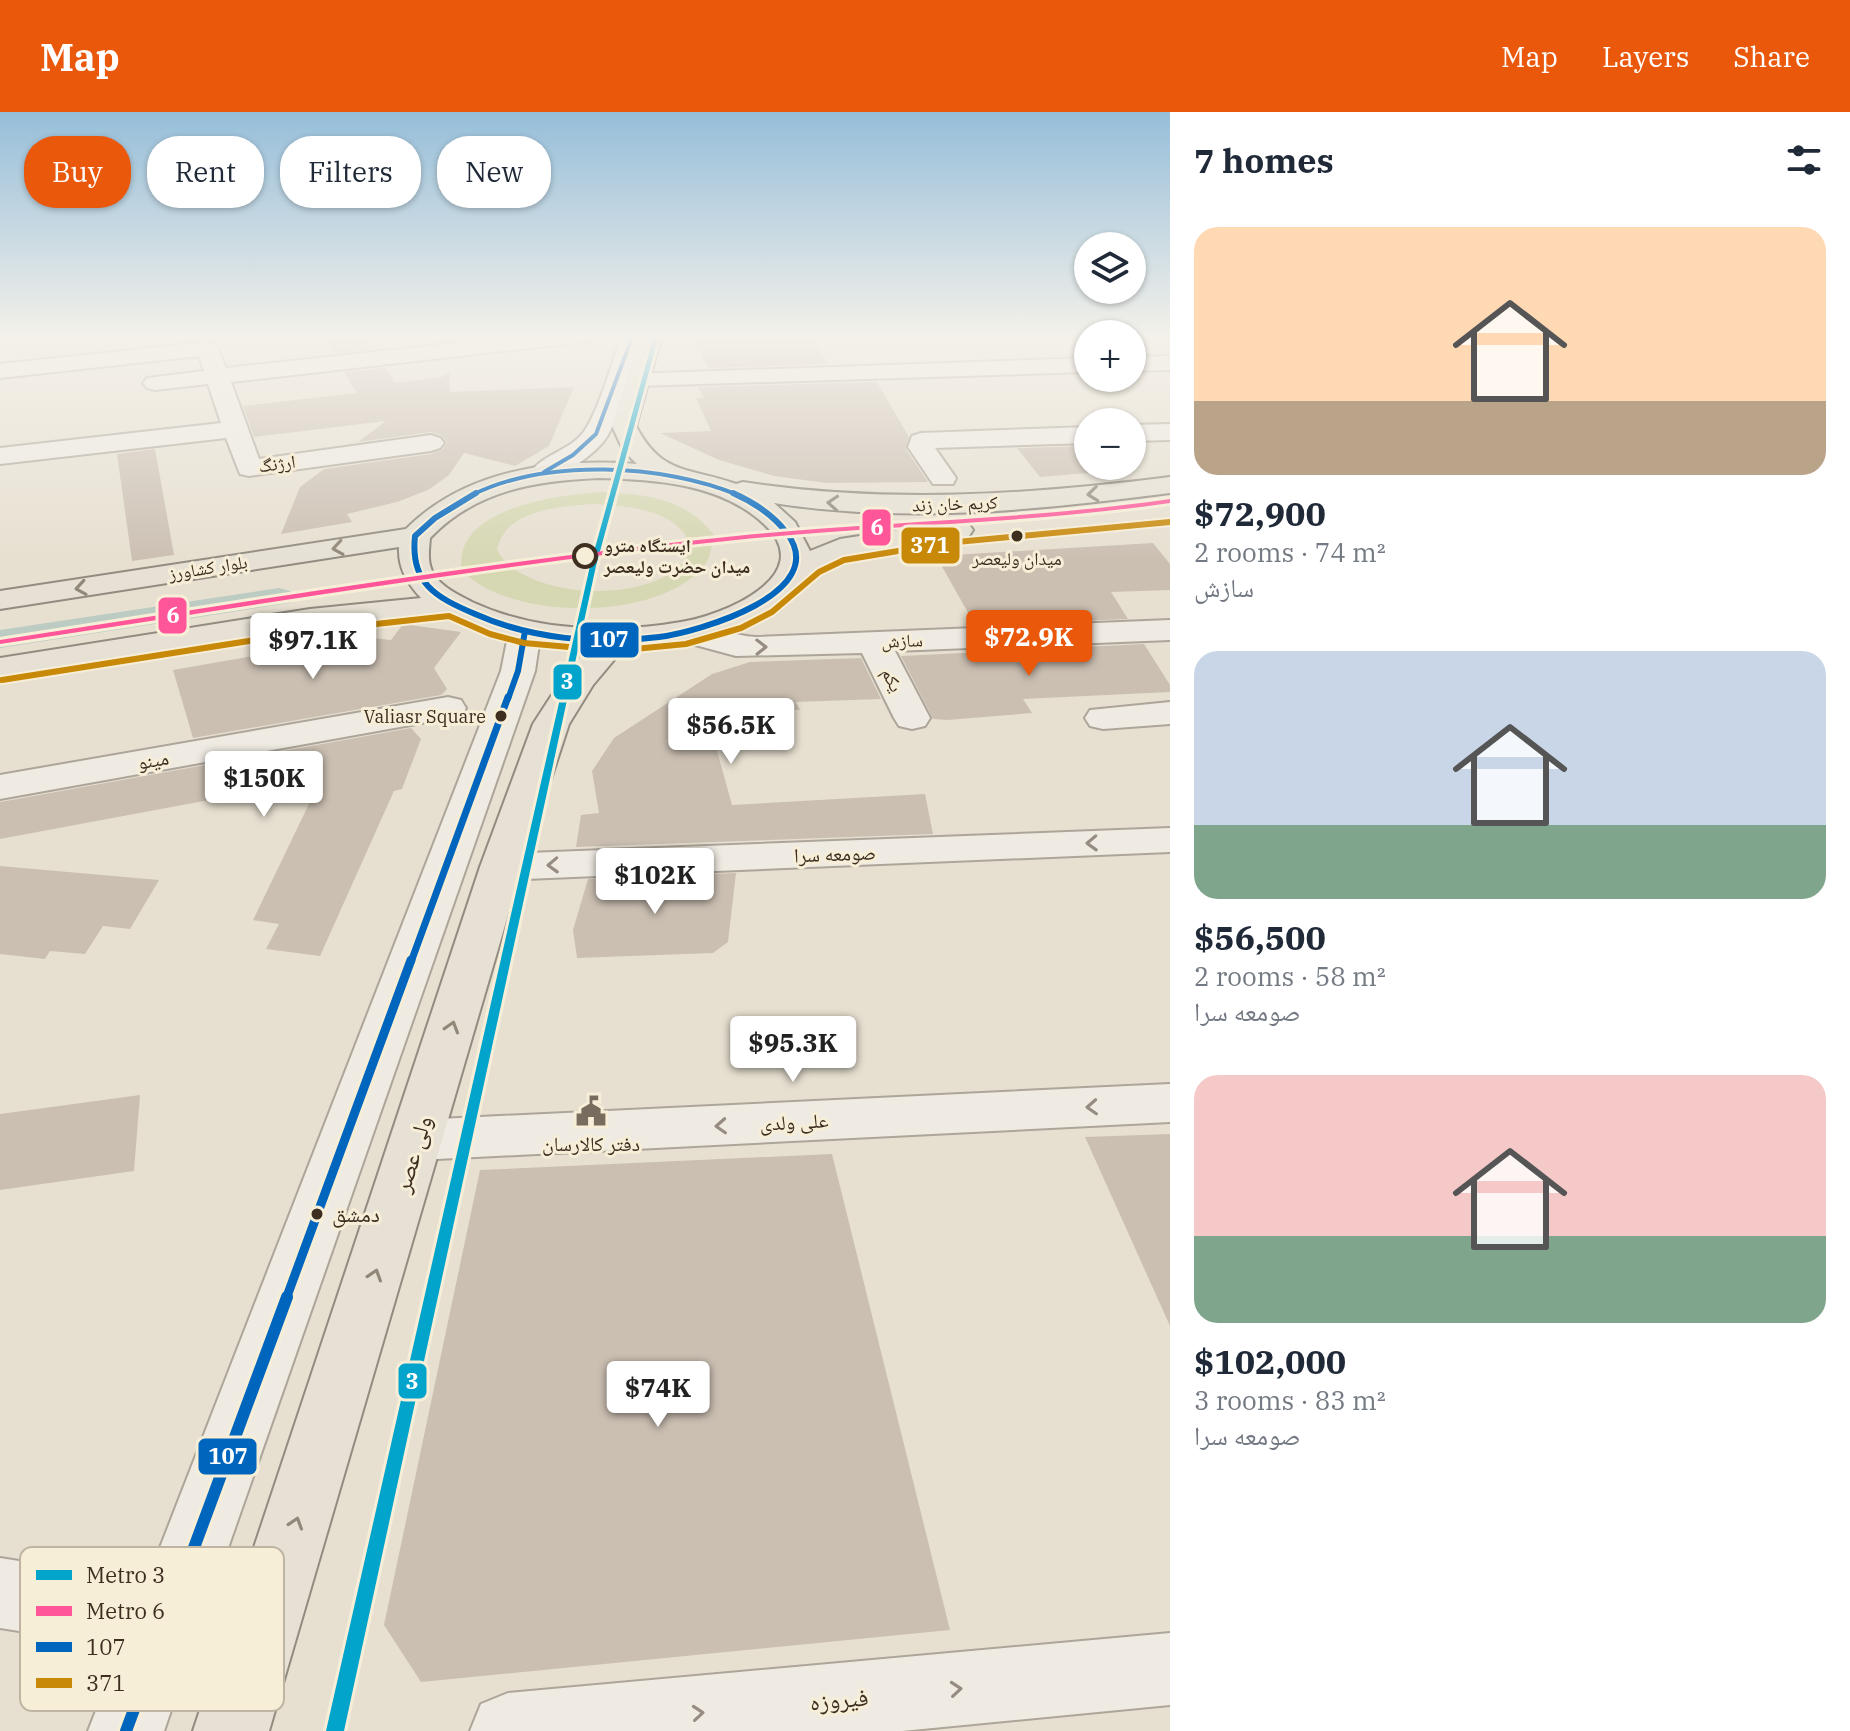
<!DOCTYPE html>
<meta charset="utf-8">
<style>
:root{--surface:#fff;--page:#f6f6f7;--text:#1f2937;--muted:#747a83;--accent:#ea580c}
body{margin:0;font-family:"IBM Plex Serif","Noto Naskh Arabic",serif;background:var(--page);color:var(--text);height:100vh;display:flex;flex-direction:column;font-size:30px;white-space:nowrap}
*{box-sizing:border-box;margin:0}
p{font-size:26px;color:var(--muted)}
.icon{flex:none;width:44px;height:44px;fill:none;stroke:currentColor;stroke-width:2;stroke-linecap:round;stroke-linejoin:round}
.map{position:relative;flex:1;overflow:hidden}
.sheet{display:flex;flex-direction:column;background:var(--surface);width:680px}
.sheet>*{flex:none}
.top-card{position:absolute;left:24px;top:24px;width:760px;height:72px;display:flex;gap:16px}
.buttons{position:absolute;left:1074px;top:120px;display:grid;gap:16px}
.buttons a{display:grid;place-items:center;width:72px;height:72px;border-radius:50%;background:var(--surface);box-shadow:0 2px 6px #0004;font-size:40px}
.price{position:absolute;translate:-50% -68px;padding:0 18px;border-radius:8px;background:#fff;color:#222;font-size:26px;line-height:52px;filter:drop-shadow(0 2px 4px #0008)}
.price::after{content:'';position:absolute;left:50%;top:48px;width:24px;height:18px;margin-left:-12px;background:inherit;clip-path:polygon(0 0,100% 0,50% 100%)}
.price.current{background:var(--accent);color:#fff}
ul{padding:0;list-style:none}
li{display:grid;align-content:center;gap:16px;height:424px;padding:0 24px}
li span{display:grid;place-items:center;height:248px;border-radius:24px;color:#555}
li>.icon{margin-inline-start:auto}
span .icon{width:144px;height:144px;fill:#fffc;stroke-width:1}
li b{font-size:34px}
h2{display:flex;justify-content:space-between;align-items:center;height:96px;padding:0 24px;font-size:34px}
.tag{padding:0 28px;border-radius:32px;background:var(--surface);box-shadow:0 2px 6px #0004;font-size:28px;line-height:72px}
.tag.current{background:var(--accent);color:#fff}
header{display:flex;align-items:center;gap:48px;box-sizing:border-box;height:112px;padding:0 40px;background:var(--accent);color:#fff}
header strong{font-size:38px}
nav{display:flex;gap:44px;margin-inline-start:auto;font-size:28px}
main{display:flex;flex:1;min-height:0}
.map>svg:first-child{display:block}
</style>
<header>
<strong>Map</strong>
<nav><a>Map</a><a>Layers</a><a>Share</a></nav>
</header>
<main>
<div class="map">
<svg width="1170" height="1619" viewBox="0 0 1170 1619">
<rect width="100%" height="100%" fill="#e7e0d1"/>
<path fill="#d6d7b3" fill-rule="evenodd" d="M601,380C645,382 686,386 714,423C712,433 711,444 705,452C662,510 509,510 462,458C452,396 558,383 601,380ZM591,392C627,394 677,396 692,435C672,495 524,491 497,438C505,398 557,395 591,392Z"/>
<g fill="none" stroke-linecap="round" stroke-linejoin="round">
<path fill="#bcccc2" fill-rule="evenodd" d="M279,476L290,479L294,485L290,491L0,536V518Z"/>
</g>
<g fill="#cbbfb2">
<path d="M353,223H364L373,237L334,241L325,226Z"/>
<path d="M689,223H811L828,252L709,256Z"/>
<path d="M385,256L395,271L442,265L449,260L450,280L574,275L549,334L515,354L464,341L449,363L428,378L397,390L347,402L352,410L281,422L300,375L324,357L431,342L442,338L447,331L441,323L431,320L358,330L386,309L254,325L243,294L357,281L344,260Z"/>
<path d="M877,270L909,325L906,337L928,370L826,371L774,364L719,348L660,321L711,319L696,286H704L698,275Z"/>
<path d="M1088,334V361L1040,365L1017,336Z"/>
<path d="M155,337L174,443L132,449L117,342Z"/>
<path d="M1153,431L1170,452V478L1111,480L1128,507L975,513L936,444Z"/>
<path d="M403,512L461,520L434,556L447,577L441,583L193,626L173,558L362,525L391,528Z"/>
<path d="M1144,532L1170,573V580L1023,587L1032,601L947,608L933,607L901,544Z"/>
<path d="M861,546L881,587L796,590L800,598L770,597L772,616L743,617L716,635L732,693L925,682L933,722L576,735L581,703L599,701L592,659L614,626L712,562L750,550Z"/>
<path d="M411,616L421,627L402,677L394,679L320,844L266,837L279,812L253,808L321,667L0,727V690Z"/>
<path d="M0,754L159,768L130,817L103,814L85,842L50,839L45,847L0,842Z"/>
<path d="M736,761L728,830L713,841L577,846L573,818L588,767Z"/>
<path d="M140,983L134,1059L0,1078V1002Z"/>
<path d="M1170,1022V1214L1085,1025Z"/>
<path d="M832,1042L950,1518L421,1570L384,1513L480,1058Z"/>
</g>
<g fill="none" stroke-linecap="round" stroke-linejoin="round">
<g stroke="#ada599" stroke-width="4">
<g id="minor">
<path d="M529,223H602L592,229L231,270L259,347L431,323L440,326L444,331L440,336L431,339L249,364L240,362L226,326L0,352V336L221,311L208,272L155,278L147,276L143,271L147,266L204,259L199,244L0,266V252L208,230L216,232L226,256Z"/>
<path d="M622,223H644L630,262L1088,246V260L638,274L628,269C621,286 617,307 608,323C597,342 556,371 535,366L531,360C543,342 572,338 585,318C600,295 612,250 622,223Z"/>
<path d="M1170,244V258L1132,259V245Z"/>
<path d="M1170,312V328L1132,329V313Z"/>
<path d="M1088,315V331L935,336L956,366L953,372H933L908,335L912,324L921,321Z"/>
<path d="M1170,508V528L895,539L930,606L925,614L912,617L899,614L894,606L862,541L736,544L673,527L669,520L673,513C699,507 729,524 756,525Z"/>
<path d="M525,509L537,512L541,519L535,559L213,1479L261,1486L286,1497L297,1522L286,1547L261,1558L189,1546L164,1619H88L121,1535L0,1516V1446L147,1469L501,559L509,519L513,512Z"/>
<path d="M448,585L461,588L466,596L461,604L0,687V663Z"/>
<path d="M1170,590V612L1103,617L1090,614L1085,606L1090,598Z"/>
<path d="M1170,716V740L501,768L486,764L480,755L486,746L501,742Z"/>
<path d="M1170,972V1010L418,1048L399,1042L392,1028L399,1014L418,1008Z"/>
<path d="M1170,1521V1593L902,1619H470L481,1592L508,1581Z"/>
</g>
</g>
<g stroke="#928b80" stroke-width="4">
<path id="major" d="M640,223H662L636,314C662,364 689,355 736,372L743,370C887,392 1027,383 1170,365V381C1039,398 905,412 774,391L795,410L810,439L840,427L959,409L969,412L973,418L969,424L959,427L847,444L836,448C816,463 787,490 767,501C725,525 672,535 624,536L593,573L569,612L522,755L269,1619H193L480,755L533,612L566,561L588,536L511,525L447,502L310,517L0,566V546L310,497L421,486C407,471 398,456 399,435L0,497V479L406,417C466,357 555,346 637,352L623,338L612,314ZM599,366C656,368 721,371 765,413C819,464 722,504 681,510C653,515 624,517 596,516C554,516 511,508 472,490C459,483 441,475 433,461C427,450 429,438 430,426C476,378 535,369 599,366Z"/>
</g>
<use href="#minor" fill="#efebe3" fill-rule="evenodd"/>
<use href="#major" fill="#e6e1d4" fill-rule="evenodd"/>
<g stroke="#f7eed8" stroke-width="7">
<g id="bus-1-far4">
<path d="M544,360L573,343L596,322L633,223"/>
<path d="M472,383C547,346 663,352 738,383"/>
</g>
</g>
<g stroke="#f7eed8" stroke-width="10">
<g id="bus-1-far3">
<path d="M476,381L435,406L415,424C410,471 435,485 475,502C531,527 598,533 659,525C698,520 834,481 786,420C773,403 753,390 733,381"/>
<path d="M508,587L518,559L525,519"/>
</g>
</g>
<g stroke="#f7eed8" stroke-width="12">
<path id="bus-1-far2" d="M411,850L508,585"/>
</g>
<g stroke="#f7eed8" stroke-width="15">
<path id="bus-1-far1" d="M286,1187L411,848"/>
</g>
<g stroke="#f7eed8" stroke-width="18">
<path id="bus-1" d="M126,1619L287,1185"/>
</g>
<g stroke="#f7eed8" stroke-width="10">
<path id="bus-2" d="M2,568L312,519L449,504L490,522L524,531L614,539L686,532L741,516L772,500L819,460L844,448L946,431L1170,410"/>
</g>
<use href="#bus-1-far4" stroke="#0065bd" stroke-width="4"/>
<use href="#bus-1-far3" stroke="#0065bd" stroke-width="6"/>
<use href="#bus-1-far2" stroke="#0065bd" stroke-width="7"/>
<use href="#bus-1-far1" stroke="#0065bd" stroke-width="9"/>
<use href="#bus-1" stroke="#0065bd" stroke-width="12"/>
<use href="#bus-2" stroke="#c88808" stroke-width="6"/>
<g stroke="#f7eed8" stroke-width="6">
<path id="metro-1" d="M654,223H659L596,454L344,1619H326L590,454Z"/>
</g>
<g stroke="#f7eed8" stroke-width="6">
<path id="metro-2" d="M1170,387V391C1025,412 881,413 736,428C490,453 245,495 0,532V528C245,490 490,449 736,424C881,409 1025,408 1170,387Z"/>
</g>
<use href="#metro-1" fill="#03a4cb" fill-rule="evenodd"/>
<use href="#metro-2" fill="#f59" fill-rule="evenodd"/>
</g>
<defs><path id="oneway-chevron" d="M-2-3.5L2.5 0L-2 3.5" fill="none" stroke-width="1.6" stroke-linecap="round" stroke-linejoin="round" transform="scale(2)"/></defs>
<g stroke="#92887a">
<use href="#oneway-chevron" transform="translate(1093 382) rotate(174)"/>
<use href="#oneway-chevron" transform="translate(833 391) rotate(-176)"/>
<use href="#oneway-chevron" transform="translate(338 436) rotate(171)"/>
<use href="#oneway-chevron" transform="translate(81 476) rotate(171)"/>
<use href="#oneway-chevron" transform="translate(452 915) rotate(-73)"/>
<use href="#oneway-chevron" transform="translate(375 1163) rotate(-72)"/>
<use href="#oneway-chevron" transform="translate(296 1411) rotate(-72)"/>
</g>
<g stroke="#968c82">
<use href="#oneway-chevron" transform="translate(761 535) rotate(-1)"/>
<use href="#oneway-chevron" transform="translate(1092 731) rotate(178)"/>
<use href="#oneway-chevron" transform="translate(553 753) rotate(178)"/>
<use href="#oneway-chevron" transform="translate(1092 995) rotate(177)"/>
<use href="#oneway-chevron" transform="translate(721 1014) rotate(177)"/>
<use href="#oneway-chevron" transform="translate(956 1577) rotate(-5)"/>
<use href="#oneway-chevron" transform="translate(698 1601) rotate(-5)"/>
</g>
<linearGradient id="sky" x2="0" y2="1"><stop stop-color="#96bed9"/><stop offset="0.5" stop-color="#f4f1ea"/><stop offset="1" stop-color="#f4f1ea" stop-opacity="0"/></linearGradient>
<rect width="1170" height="450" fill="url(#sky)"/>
<defs>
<g id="civic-bare" transform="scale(2.4)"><path d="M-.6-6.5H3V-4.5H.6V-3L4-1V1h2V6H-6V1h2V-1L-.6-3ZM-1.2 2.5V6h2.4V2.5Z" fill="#786c5e" stroke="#f7eed8" stroke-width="2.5" paint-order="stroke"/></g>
</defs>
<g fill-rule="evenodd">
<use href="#civic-bare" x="591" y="999"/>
</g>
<g fill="#3d2e20" stroke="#f7eed8" stroke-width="3">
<circle cx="1017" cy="424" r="7"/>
<circle cx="501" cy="604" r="7"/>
<circle cx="317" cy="1102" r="7"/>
</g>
<circle fill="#f7eed8" stroke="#3d2e20" stroke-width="4" cx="585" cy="444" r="11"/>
<g text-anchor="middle" stroke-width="6" stroke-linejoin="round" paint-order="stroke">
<g font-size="18" fill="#3d2e20" stroke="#f7eed8">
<text transform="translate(277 352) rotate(-8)" y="6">ارژنگ</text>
<text transform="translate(955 392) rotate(-2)" y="6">کریم خان زند</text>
<text transform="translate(208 456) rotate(-9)" y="6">بلوار کشاورز</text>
<text transform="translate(902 529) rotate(-2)" y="6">سازش</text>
<text transform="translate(892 568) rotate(63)" y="6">یکم</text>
</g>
<g font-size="18" font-weight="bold" fill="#3d2e20" stroke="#f7eed8" text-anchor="start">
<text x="604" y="440">ایستگاه مترو<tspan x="604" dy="21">میدان حضرت ولیعصر</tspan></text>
</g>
<g font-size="18" fill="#3d2e20" stroke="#f7eed8">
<text x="1017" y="453">میدان ولیعصر</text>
<text x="486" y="611" text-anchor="end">Valiasr Square</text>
</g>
<g font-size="20" fill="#3d2e20" stroke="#f7eed8">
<text transform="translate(153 648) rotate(-10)" y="7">مینو</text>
<text transform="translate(835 742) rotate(-2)" y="7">صومعه سرا</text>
<text transform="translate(794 1010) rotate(-3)" y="7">علی ولدی</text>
</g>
<g font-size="20" fill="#3d2e20" stroke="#f7eed8">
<text x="591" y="1039">دفتر کالارسان</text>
</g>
<g font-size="22" fill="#3d2e20" stroke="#f7eed8" text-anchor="start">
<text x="332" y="1110">دمشق</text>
</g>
<g font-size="24" fill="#3d2e20" stroke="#f7eed8">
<text transform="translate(413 1042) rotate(-73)" y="8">ولی عصر</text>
<text transform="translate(839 1588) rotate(-5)" y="8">فیروزه</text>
</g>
</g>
<rect x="20" y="1435" width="264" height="164" rx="12" fill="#f7eed8" stroke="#bfb4a1" stroke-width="2"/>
<rect x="36" y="1458" width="36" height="10" fill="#03a4cb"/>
<rect x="36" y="1494" width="36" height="10" fill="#f59"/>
<rect x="36" y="1530" width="36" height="10" fill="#0065bd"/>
<rect x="36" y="1566" width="36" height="10" fill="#c88808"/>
<g font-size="22" fill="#3d2e20">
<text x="86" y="1471">Metro 3</text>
<text x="86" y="1507">Metro 6</text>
<text x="86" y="1543">107</text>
<text x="86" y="1579">371</text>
</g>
<g stroke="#f7eed8" stroke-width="3">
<rect x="861" y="396" width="31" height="39" rx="8" fill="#f59"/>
<rect x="900" y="414" width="61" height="39" rx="8" fill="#c88808"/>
<rect x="157" y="484" width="31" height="39" rx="8" fill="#f59"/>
<rect x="579" y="509" width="61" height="38" rx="8" fill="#0065bd"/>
<rect x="552" y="551" width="31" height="38" rx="8" fill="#03a4cb"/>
<rect x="397" y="1250" width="31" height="38" rx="8" fill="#03a4cb"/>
<rect x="197" y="1325" width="61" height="39" rx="8" fill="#0065bd"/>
</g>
<g font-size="22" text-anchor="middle" font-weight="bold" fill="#fff">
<text x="877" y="423">6</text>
<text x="930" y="441">371</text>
<text x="173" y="511">6</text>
<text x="609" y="535">107</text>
<text x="567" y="577">3</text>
<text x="412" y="1277">3</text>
<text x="228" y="1352">107</text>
</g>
</svg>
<div class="buttons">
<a><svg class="icon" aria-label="layers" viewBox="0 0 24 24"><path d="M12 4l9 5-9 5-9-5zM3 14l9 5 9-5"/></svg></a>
<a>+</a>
<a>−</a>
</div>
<b class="price current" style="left:1029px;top:566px">$72.9K</b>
<b class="price" style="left:313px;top:569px">$97.1K</b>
<b class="price" style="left:731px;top:654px">$56.5K</b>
<b class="price" style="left:264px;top:707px">$150K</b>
<b class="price" style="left:655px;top:804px">$102K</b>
<b class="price" style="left:793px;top:972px">$95.3K</b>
<b class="price" style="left:658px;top:1317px">$74K</b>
<div class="top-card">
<a class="tag current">Buy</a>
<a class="tag">Rent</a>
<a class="tag">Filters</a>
<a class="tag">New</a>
</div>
</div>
<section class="sheet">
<h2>7 homes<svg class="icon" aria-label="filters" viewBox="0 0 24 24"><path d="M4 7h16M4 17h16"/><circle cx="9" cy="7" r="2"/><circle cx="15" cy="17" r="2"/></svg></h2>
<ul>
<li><span style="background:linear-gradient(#ffd9b3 70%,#b9a48a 0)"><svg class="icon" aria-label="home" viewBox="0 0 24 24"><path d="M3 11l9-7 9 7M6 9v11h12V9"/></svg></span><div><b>$72,900</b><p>2 rooms · 74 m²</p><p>سازش</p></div></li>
<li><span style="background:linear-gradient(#c9d6e8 70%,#7fa58c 0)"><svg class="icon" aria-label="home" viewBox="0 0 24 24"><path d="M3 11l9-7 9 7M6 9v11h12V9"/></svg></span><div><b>$56,500</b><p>2 rooms · 58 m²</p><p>صومعه سرا</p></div></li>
<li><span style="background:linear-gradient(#f6c9c9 65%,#7fa58c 0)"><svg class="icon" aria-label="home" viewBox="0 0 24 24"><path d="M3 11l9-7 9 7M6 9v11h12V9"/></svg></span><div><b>$102,000</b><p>3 rooms · 83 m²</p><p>صومعه سرا</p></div></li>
</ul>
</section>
</main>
